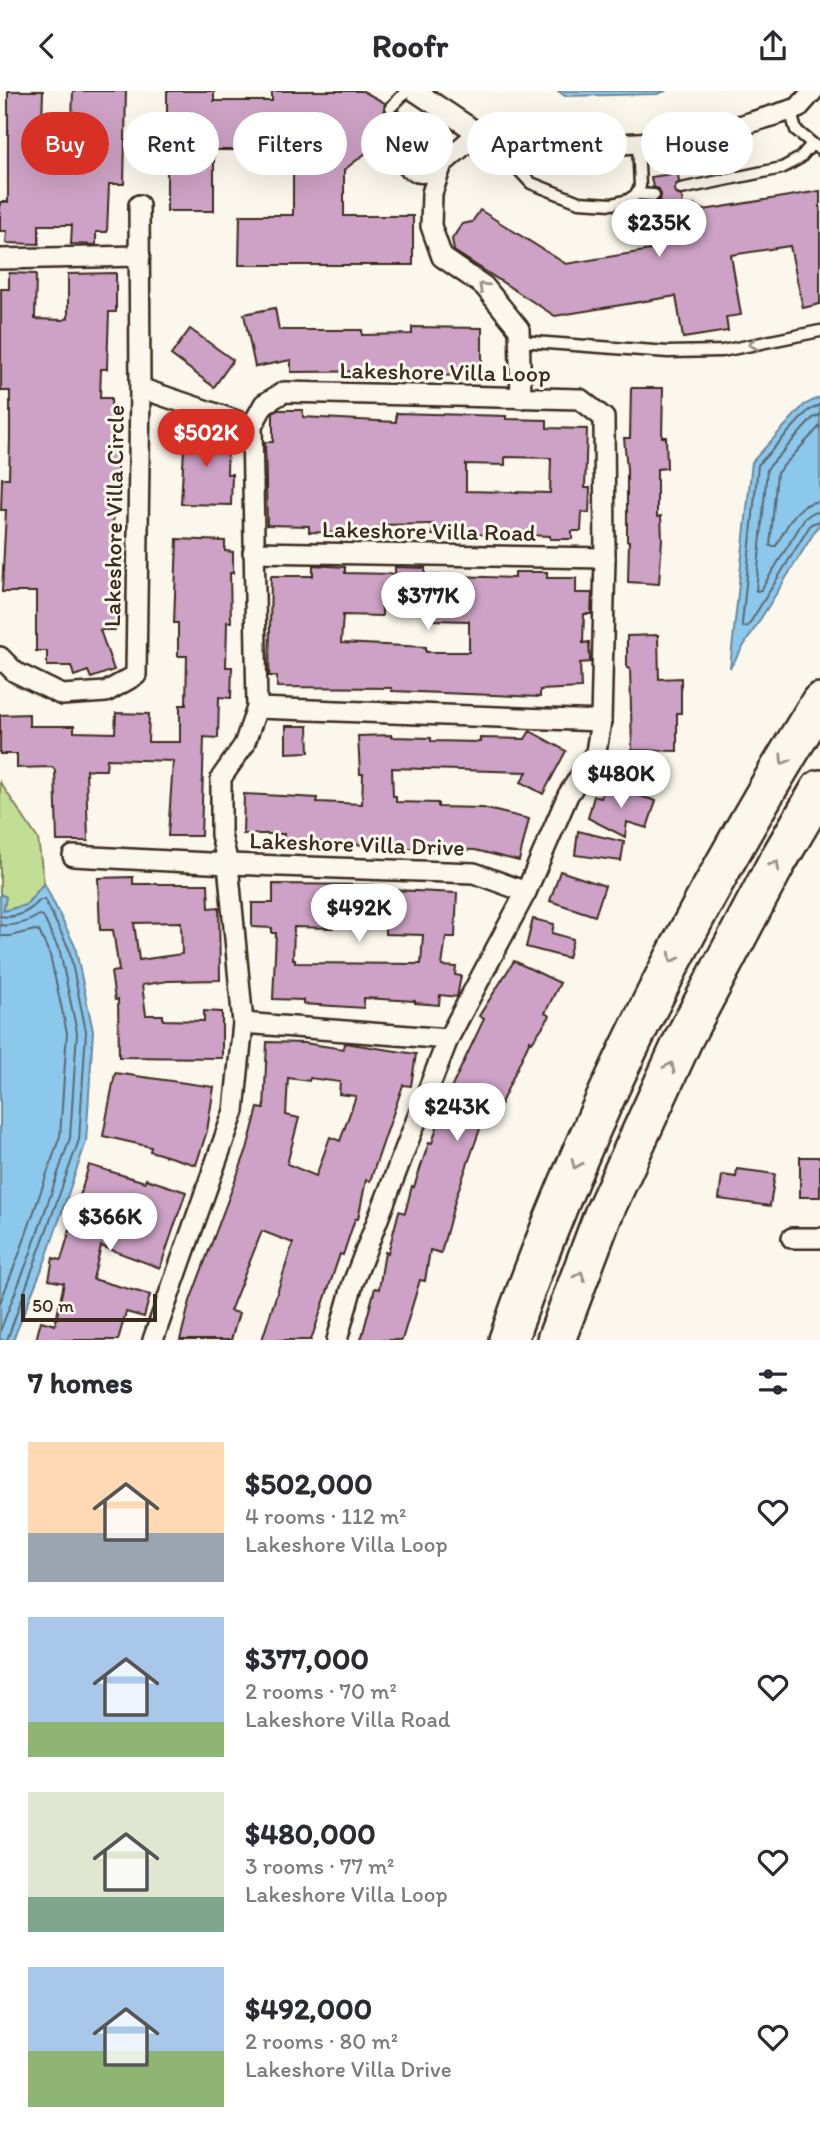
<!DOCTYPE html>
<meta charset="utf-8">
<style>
:root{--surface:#fff;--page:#f7f7f7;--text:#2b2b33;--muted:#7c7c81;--accent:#d93025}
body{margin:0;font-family:Itim,sans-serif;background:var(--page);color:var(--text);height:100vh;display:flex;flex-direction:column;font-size:26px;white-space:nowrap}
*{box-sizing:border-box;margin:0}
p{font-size:23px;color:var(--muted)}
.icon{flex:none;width:38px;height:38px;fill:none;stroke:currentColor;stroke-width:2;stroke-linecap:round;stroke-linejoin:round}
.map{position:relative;height:1249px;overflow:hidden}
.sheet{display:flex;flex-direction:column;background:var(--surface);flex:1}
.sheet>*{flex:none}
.banner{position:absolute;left:21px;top:21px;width:779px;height:63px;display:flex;gap:14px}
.scale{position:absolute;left:21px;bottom:18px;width:136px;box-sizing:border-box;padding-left:7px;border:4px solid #3b2a1e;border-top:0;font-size:19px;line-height:24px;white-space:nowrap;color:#3b2a1e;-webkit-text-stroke:5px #fbf7ec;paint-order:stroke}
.price{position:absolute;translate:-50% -60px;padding:0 16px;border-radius:24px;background:#fff;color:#222;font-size:23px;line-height:46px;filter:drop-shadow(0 2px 4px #0008)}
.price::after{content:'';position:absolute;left:50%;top:42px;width:21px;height:16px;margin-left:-10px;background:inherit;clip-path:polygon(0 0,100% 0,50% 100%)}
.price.selected{background:var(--accent);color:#fff}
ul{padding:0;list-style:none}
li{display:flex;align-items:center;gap:21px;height:175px;padding:0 28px}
li span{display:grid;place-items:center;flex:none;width:196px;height:140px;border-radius:0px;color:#555}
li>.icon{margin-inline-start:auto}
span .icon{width:84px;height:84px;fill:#fffc;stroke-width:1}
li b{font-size:30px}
h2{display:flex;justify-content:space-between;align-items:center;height:84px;padding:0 28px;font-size:30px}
.tag{padding:0 24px;border-radius:32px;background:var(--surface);box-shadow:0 7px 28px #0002;font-size:24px;line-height:63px}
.tag.selected{background:var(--accent);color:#fff}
header{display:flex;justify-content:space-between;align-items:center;height:91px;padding:0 28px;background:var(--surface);font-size:32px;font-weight:700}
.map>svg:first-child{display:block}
</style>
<header><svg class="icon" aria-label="back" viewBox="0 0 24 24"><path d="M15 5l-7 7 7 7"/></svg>Roofr<svg class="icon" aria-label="share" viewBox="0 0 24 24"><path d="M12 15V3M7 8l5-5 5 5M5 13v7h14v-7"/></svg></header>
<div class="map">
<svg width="820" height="1249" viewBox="0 0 820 1249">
<rect width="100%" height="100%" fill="#fbf7ec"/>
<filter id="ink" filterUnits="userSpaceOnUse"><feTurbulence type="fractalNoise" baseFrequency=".0143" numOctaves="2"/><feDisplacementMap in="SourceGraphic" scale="14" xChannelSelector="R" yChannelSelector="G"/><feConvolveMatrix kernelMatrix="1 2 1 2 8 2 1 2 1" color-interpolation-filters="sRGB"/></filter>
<g filter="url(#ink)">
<path fill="#c2de95" stroke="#7e845a" stroke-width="2" d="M0,691L38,748L44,792L26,814L3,820L6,806L0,803Z"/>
<g fill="#8cc7ec" stroke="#6c889a" stroke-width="2">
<path d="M558,0H666L657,3L565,5Z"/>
<path d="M820,306V432L730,577L752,371L804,314Z"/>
<path d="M44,792L75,855L93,940L86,1051L45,1170L13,1249H0V803L6,806L3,820L26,814Z"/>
</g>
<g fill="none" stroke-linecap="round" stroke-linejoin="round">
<g stroke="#5b6970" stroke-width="2">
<path d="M820,314L808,320L758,374L742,533L743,536L748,535L811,433L820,430"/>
<path d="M820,324L813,327L767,378L756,500L761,499L805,427L812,422L820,421"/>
<path d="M820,335L777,382L770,455H776C787,436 795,412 820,410"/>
<path d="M0,825C16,828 30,820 40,809H45L69,858L86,940L79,1049L7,1249"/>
<path d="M0,834C13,836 29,831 39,824L43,825L60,861L77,941L70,1047L30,1164L0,1240"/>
<path d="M0,845H10L35,839L39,840L50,864L67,942L60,1045L20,1161L0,1212"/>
</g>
</g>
<g fill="#cea2c6" stroke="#3b2a1e" stroke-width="2" fill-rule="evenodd">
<path d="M8,0H43L42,31H72L73,0H126L124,93H109L107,141H96V154L71,153L72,134H39V153L6,152L7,140H0V111H8Z"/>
<path d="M167,0H214V10H272V0H363L385,12L384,19L388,23L398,20L411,27L391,42L386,40L380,42L379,52L344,79V125H413V174H239L240,124H293V77H275V59H214V120H167Z"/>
<path d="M678,82L679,91L674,99L676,103L682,105L683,116L695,114L704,119L820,100V213L803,217L790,155L731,164L741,224L726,226L728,240L683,247L676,205L555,225L454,160L452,148L462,133L472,131L480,119L566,173L663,157L656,111L660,109L661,104L659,98L653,96L651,86Z"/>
<path d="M9,182L36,183L35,228L63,229L68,227V183L116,182V221H109L107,278H101L100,307H111L112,347H117V421H113L115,539H100L114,579L91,587L88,580L74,585L71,575H47V560H36V501H2L6,419H1L2,387H9L10,347V300H1V198H9Z"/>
<path d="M275,217L279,239H362V244L412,243V236L482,237V285L411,284V280L291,281V269L255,276L244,223Z"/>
<path d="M190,238L233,269L214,296L171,264Z"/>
<path d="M631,297H663L662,346H666L667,377L657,378V426L661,425L662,448L659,493L628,491L629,450H627V378L624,347H630Z"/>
<path d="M278,319H303V326L396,331V322L506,325V328L547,329V337L587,338L585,397H590L589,422L582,421L581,440H572V448H550V445L503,443L432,444L433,433L380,434V439L340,438V442L309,441V435L267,434L265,351H273V322ZM505,366L551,367L550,402L466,400V373L505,374Z"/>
<path d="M185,339L228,340L227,383H232L231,414L181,413Z"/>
<path d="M177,448L225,450V460L233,461V482H230L231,531H227L226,576H232L231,607L219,606L218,647L204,646L201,745H168L173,670L107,668L106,679H86L88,750H57L55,679L52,676L17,677V663H0V624L29,623V635H74V641L115,642L116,622L149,623L148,651H180V614H186L187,565H178V532H174Z"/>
<path d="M313,474L345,476V482L395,483V476L425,477V484L515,487V481H547V487H576V502H592L591,523H584L583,552L589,551L590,571L580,572L581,597L540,599V606L392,600V597L277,596V585H269L271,485H313ZM382,512L433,513V529L469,530V561H426V556L341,552L343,524L382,525Z"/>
<path d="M658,544L659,588L681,587V622H677V660L632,659L630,577H627V545Z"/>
<path d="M286,635H308L309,661L286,662Z"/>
<path d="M530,640L566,660L543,703L521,691L527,681L392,677L393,705H396V711L438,712V716L483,717L529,728L519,770L475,759L404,757V753L322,754V751L283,750L284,743H243L244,703L317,707V711L362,713L363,683H360L358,645L391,644V646L431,647V650L480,651V647L525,648Z"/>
<path d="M605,694L656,710L647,737L627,731L625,746L588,727L594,705L601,707Z"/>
<path d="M578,740L624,751L621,770L575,764Z"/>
<path d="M560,780L605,795L595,825L550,810Z"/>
<path d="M133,786V793H208L209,817L219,816L220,889L168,890L142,894L146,924H163V929L204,930V920L222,921V967L119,966L118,908L115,909L111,881L119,880L113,839H100L98,787ZM181,831L182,863L139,869L134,832Z"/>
<path d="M273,793L374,794V798L457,802L455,846H446L442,875L456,876L455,884L461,885L457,906L440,904L439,914L415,912V910L364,907V917L303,913V909L273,908L276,842H272V837L252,836V812H273ZM333,831L385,832V843L423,844L421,873L295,872V868H293L294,836L333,837Z"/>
<path d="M533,828L554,833L552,842L573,848L568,867L526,856Z"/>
<path d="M514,870L560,892L545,922L550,925L532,951L530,949L497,1021L487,1018L456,1106L441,1162L430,1159L425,1190L420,1189L402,1249H361L375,1197L379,1198L385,1161L388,1162L399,1120L405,1122L412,1095L414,1096L429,1051L432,1052L445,1010L484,928L479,925Z"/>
<path d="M267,951L304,952L343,958L345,952L416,963L411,995L403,994L370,1090L366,1089L358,1128H355L343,1164L340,1163L311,1249H262L293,1152L262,1140L230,1220L239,1222L231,1249H180L190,1210L247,1058L258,1017L264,1018ZM288,987L309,990L310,987L340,991L339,1003L356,1005L340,1050L330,1046L316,1085L287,1073L299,1027L286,1024Z"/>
<path d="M115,982L214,996L207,1040L196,1074L150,1060L151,1056L103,1045Z"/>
<rect x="800" y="1066" width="20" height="40"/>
<path d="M89,1074L145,1091L146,1088L186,1101L160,1177L101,1155L93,1188L150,1204L144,1226L126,1221L118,1249H36L41,1230L55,1234L64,1192L49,1189L53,1167L61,1169Z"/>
<path d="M737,1078L775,1083L770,1115L719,1108L722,1084L736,1086Z"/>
</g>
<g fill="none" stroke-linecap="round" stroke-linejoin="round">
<g stroke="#3b2a1e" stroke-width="15">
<g id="service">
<path d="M391,16L407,0"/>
<path d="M790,19L796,39L820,59"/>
<path d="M385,47C390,67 416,102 437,78"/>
<path d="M509,51L516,76L531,92L579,111L612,113L628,109L637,103L654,104"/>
<path d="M681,98L782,77L800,67L812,53"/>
<path d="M637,103L640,95L638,52"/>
<path d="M520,250L668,261L722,260L820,240"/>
</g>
</g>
<g stroke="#3b2a1e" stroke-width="24">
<g id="minor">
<path d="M415,0L478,42L533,59L696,48L798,17L813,0"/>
<path d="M478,42L442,73L432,102L431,135L442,166L484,195L519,238L521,307"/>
<path d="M0,168L140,165"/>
<path d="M140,297L252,335"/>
<path d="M253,461L605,467"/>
<path d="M0,566L15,581L62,604L106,601L136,584L140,297L139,114"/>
<path d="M257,617L601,630"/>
<path d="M73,765L228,773L474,782L526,801"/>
<path d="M243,932L448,948"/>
<path d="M792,1147H820"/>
<path d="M153,1249L234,1020L243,932L228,773L221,744V687L244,654L257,617L252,335L264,313L284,301L580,308L604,327L605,467L601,630L596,661L568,704L526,801L448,948L353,1192L337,1249"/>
</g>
</g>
<g stroke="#3b2a1e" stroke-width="42">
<g id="motorway">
<path d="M508,1249C586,1024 695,812 820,611"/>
<path d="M556,1249L603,1124L684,947L776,773L820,698"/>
</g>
</g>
<use href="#service" stroke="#fbf7ec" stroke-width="10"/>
<use href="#minor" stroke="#fbf7ec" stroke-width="19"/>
<use href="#motorway" stroke="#fbf7ec" stroke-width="37"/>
</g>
<defs><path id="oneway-chevron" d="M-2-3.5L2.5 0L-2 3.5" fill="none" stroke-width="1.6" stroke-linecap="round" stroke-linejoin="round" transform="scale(1.75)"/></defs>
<g stroke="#9b9085">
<use href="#oneway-chevron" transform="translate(483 196) rotate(-137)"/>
<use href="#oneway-chevron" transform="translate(753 253) rotate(169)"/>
<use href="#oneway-chevron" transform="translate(784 669) rotate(122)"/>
<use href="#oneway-chevron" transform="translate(775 774) rotate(-61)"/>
<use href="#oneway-chevron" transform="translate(673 867) rotate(118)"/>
<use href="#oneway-chevron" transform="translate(670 976) rotate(-65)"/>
<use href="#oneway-chevron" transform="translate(576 1073) rotate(113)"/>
<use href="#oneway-chevron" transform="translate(580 1185) rotate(-69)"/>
</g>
</g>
<g text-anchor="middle" stroke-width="6" stroke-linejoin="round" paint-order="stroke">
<g font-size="24" fill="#3b2a1e" stroke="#fbf7ec">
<text transform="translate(445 281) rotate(1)" y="8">Lakeshore Villa Loop</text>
<text transform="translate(114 425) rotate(-89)" y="8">Lakeshore Villa Circle</text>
<text transform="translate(429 440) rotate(1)" y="8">Lakeshore Villa Road</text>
<text transform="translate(357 753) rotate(2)" y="8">Lakeshore Villa Drive</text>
</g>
</g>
</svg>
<div class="scale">50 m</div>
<b class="price" style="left:659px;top:168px">$235K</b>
<b class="price selected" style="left:206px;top:378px">$502K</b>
<b class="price" style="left:428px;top:541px">$377K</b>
<b class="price" style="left:621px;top:719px">$480K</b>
<b class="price" style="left:359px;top:853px">$492K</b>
<b class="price" style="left:457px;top:1052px">$243K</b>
<b class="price" style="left:110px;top:1162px">$366K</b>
<div class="banner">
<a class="tag selected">Buy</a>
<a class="tag">Rent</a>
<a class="tag">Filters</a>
<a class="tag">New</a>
<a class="tag">Apartment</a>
<a class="tag">House</a>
</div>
</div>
<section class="sheet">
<h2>7 homes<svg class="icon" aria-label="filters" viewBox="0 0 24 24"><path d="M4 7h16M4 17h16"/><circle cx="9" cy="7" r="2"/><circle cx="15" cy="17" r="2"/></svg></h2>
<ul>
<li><span style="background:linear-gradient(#ffd9b3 65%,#9aa5b1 0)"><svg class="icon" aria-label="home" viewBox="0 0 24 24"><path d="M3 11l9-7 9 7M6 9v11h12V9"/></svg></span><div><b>$502,000</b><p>4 rooms · 112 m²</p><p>Lakeshore Villa Loop</p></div><svg class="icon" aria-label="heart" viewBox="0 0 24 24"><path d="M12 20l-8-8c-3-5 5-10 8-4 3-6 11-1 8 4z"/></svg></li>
<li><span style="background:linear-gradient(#a9c7e8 75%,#8fb573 0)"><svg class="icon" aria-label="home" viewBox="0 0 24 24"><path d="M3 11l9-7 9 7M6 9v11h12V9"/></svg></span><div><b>$377,000</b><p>2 rooms · 70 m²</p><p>Lakeshore Villa Road</p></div><svg class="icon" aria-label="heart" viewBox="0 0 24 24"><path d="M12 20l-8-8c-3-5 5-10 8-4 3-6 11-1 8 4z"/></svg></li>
<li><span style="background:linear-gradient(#dfe7d0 75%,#7fa58c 0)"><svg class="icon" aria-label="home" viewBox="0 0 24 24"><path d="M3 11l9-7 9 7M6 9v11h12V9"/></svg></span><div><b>$480,000</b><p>3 rooms · 77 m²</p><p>Lakeshore Villa Loop</p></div><svg class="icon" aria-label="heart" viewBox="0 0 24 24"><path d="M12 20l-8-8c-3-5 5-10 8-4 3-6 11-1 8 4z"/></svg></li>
<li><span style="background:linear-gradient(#a9c7e8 60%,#8fb573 0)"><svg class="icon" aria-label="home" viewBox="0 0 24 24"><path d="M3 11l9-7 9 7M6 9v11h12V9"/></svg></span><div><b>$492,000</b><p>2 rooms · 80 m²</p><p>Lakeshore Villa Drive</p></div><svg class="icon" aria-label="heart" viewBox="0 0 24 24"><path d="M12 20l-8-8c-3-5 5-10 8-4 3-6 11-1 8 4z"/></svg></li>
</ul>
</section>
